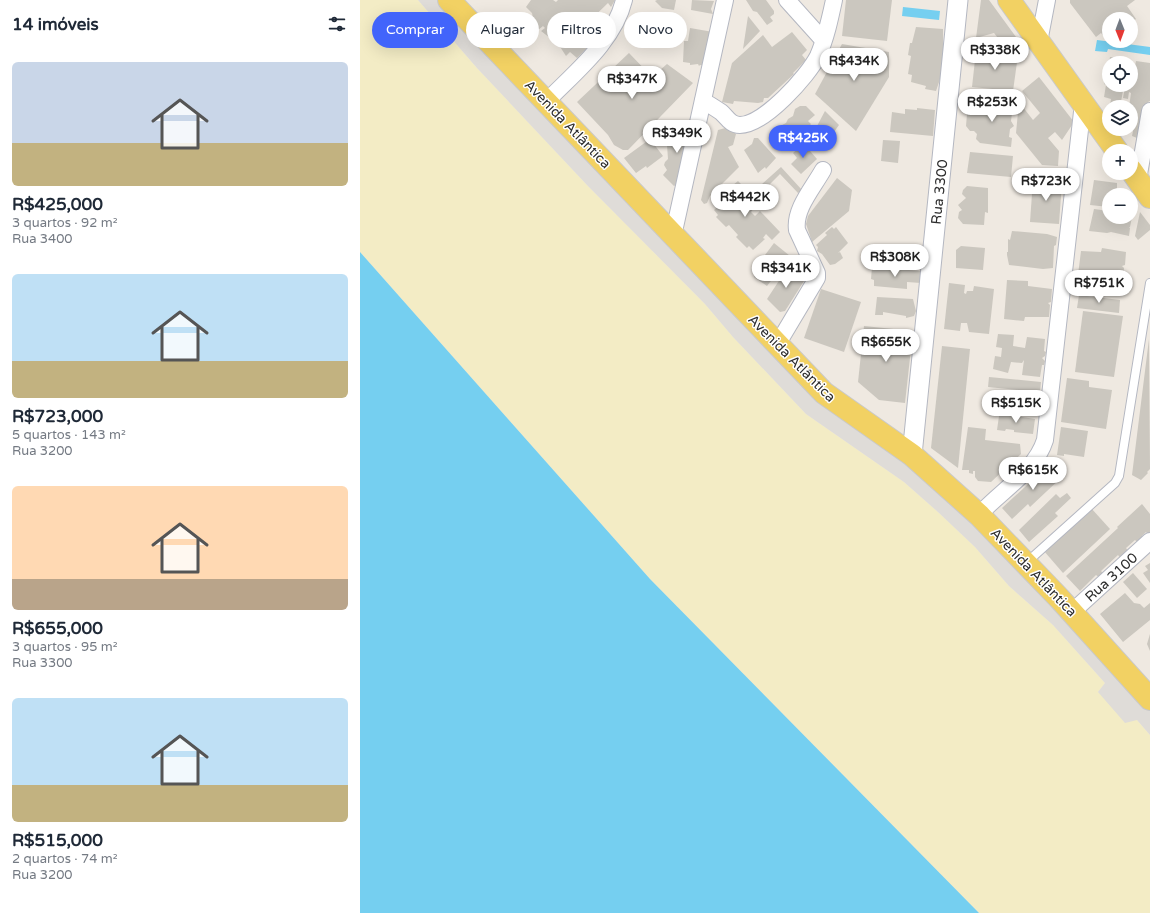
<!DOCTYPE html>
<html lang="pt">
<meta charset="utf-8">
<style>
:root{--surface:#fff;--page:#f6f6f7;--text:#1f2937;--muted:#747a83;--accent:#4264fb}
body{margin:0;font-family:"Varela Round",sans-serif;background:var(--page);color:var(--text);height:100vh;display:flex;flex-direction:column;font-size:15px;white-space:nowrap}
*{box-sizing:border-box;margin:0}
p{font-size:13px;color:var(--muted)}
.icon{flex:none;width:22px;height:22px;fill:none;stroke:currentColor;stroke-width:2;stroke-linecap:round;stroke-linejoin:round}
.map{position:relative;flex:1;overflow:hidden}
.sheet{display:flex;flex-direction:column;background:var(--surface);width:360px}
.sheet>*{flex:none}
.hud{position:absolute;left:12px;top:12px;width:380px;height:36px;display:flex;gap:8px}
.needle{width:26px;rotate:179deg}
.buttons{position:absolute;left:742px;top:12px;display:grid;gap:8px}
.buttons a{display:grid;place-items:center;width:36px;height:36px;border-radius:50%;background:var(--surface);box-shadow:0 4px 16px #0002;font-size:20px}
.price{position:absolute;translate:-50% -34px;padding:0 9px;border-radius:14px;background:#fff;color:#222;font-size:13px;line-height:26px;filter:drop-shadow(0 1px 2px #0008)}
.price::after{content:'';position:absolute;left:50%;top:24px;width:12px;height:9px;margin-left:-6px;background:inherit;clip-path:polygon(0 0,100% 0,50% 100%)}
.price.current{background:var(--accent);color:#fff}
ul{padding:0;list-style:none}
li{display:grid;align-content:center;gap:8px;height:212px;padding:0 12px}
li span{display:grid;place-items:center;height:124px;border-radius:6px;color:#555}
li>.icon{margin-inline-start:auto}
span .icon{width:72px;height:72px;fill:#fffc;stroke-width:1}
li b{font-size:17px}
h2{display:flex;justify-content:space-between;align-items:center;height:48px;padding:0 12px;font-size:17px}
.tag{padding:0 14px;border-radius:18px;background:var(--surface);box-shadow:0 4px 16px #0002;font-size:14px;line-height:36px}
.tag.current{background:var(--accent);color:#fff}
main{display:flex;flex:1;min-height:0}
.map>svg:first-child{display:block}
</style>
<main>
<section class="sheet">
<h2>14 imóveis<svg class="icon" aria-label="filters" viewBox="0 0 24 24"><path d="M4 7h16M4 17h16"/><circle cx="9" cy="7" r="2"/><circle cx="15" cy="17" r="2"/></svg></h2>
<ul>
<li><span style="background:linear-gradient(#c9d6e8 65%,#c2b280 0)"><svg class="icon" aria-label="home" viewBox="0 0 24 24"><path d="M3 11l9-7 9 7M6 9v11h12V9"/></svg></span><div><b>R$425,000</b><p>3 quartos · 92 m²</p><p>Rua 3400</p></div></li>
<li><span style="background:linear-gradient(#bfe0f5 70%,#c2b280 0)"><svg class="icon" aria-label="home" viewBox="0 0 24 24"><path d="M3 11l9-7 9 7M6 9v11h12V9"/></svg></span><div><b>R$723,000</b><p>5 quartos · 143 m²</p><p>Rua 3200</p></div></li>
<li><span style="background:linear-gradient(#ffd9b3 75%,#b9a48a 0)"><svg class="icon" aria-label="home" viewBox="0 0 24 24"><path d="M3 11l9-7 9 7M6 9v11h12V9"/></svg></span><div><b>R$655,000</b><p>3 quartos · 95 m²</p><p>Rua 3300</p></div></li>
<li><span style="background:linear-gradient(#bfe0f5 70%,#c2b280 0)"><svg class="icon" aria-label="home" viewBox="0 0 24 24"><path d="M3 11l9-7 9 7M6 9v11h12V9"/></svg></span><div><b>R$515,000</b><p>2 quartos · 74 m²</p><p>Rua 3200</p></div></li>
</ul>
</section>
<div class="map">
<svg width="790" height="913" viewBox="0 0 790 913">
<rect width="100%" height="100%" fill="#efe9e1"/>
<path fill="#f3ecc5" d="M0,0H58L117,68L227,185L345,304L373,337L446,414L544,482L578,512L615,547L649,586L693,625L745,683L738,692L777,720L790,735V913H619L290,579L0,252Z"/>
<path fill="#dfdcd8" d="M58,0H82L321,250L550,459L790,705V735L777,720L765,723L738,692L745,683L693,625L649,586L615,547L578,512L544,482L446,414L373,337L345,304L227,185L117,68Z"/>
<g fill="#75cff0">
<path d="M543,7L580,11L579,20L542,16Z"/>
<path d="M737,40L790,47V55L748,49L747,52L735,51Z"/>
<path d="M0,252L290,579L619,913H0Z"/>
</g>
<g fill="#cbc7bf">
<path d="M171,0H193L196,2L198,0H255L251,7L248,3L221,29L233,42L217,58L210,52L206,56L197,42L199,40L197,38L194,41L181,31L185,28L183,26L178,30L174,23L172,13L166,7Z"/>
<path d="M297,0H316L314,10L302,8L295,1Z"/>
<path d="M332,0L354,1L351,9L353,14L331,10Z"/>
<path d="M386,0H406L414,11V14L410,17L413,21L407,25L397,12L393,11Z"/>
<path d="M486,0H532L527,41L482,36Z"/>
<path d="M621,0H629L656,37L641,42L634,33L616,38Z"/>
<path d="M710,0H775L767,6L776,19L771,23V19H749L748,41L741,33L736,37L710,3Z"/>
<path d="M388,16L400,31L383,49Z"/>
<path d="M556,27L583,29V46H585L582,79H580L576,91L565,89L566,86L551,82L552,75L548,74L551,56L548,55L550,43H552Z"/>
<path d="M330,28L353,32L347,66L340,65L339,66L338,64L330,65V63L323,62L324,41H328Z"/>
<path d="M432,32L447,50L442,55L446,60L433,73L434,74L408,98H404L403,102L398,103L374,101L373,104L362,102L372,63L403,35L412,47Z"/>
<path d="M482,44L529,52V77L496,131L455,94Z"/>
<path d="M616,51L658,55L653,91L612,87Z"/>
<path d="M269,53L292,77L307,64L333,83L268,150H263L254,145L248,135L217,102Z"/>
<path d="M750,57L768,59L767,63H749Z"/>
<path d="M776,61L790,63V101L788,102L781,145L776,142L777,138L772,136L773,131L765,130L771,129V107H769L771,93L769,92L768,99L763,98L764,92L763,91L760,107L750,105L751,99L744,97L746,85L744,84L745,78H747L748,71H746L747,65H749V85H771Z"/>
<path d="M679,77L714,122L702,140L695,132L688,138L699,151L698,166L682,165L656,133L659,102L673,120L680,113L662,91Z"/>
<path d="M625,100L656,104L655,113H652L651,121L654,126L650,129L649,137L652,138L651,147L620,143L616,139L617,134L614,131H610L606,126L607,114L620,108V104Z"/>
<path d="M440,106H446L455,115L448,121L451,124L428,149L414,135V132L416,128L426,123L428,119L433,116L435,109Z"/>
<path d="M557,108L575,110L573,136L530,132L532,112L545,114V109L557,110Z"/>
<path d="M465,111L479,125L469,139L457,126Z"/>
<path d="M321,120L329,131L321,181L314,186L303,175L307,170L304,165L305,162L308,159L307,145L314,140L312,135L316,131L313,125Z"/>
<path d="M369,127L376,134L373,145L368,147L379,167L350,196L347,203L344,204L341,200L358,130Z"/>
<path d="M394,138H398L416,158L406,169L405,167L398,173L384,150L392,144Z"/>
<path d="M290,139L303,156L287,168L286,166L276,173L264,158Z"/>
<path d="M523,140L540,141L538,163L521,161Z"/>
<path d="M444,144L457,159L441,174L431,164L437,158L433,153Z"/>
<path d="M610,152L653,156L651,177L607,173Z"/>
<path d="M421,167L442,190L438,193L420,174L405,189L401,185Z"/>
<path d="M477,178L492,190L489,211L452,242L446,224L448,216Z"/>
<path d="M673,180L702,182L699,224L670,222Z"/>
<path d="M734,180L757,183V189H759V195H749V207L730,205Z"/>
<path d="M378,181L392,195L389,198L395,207L391,212L395,216L400,211L420,232L412,240L406,234L403,238L405,239L393,250L389,246L387,248L376,237L378,235L369,225L366,227L356,217L358,215L354,210L372,193L368,189Z"/>
<path d="M607,186L628,188V213L625,212L624,225L603,224L598,218L599,212L602,210L598,205L606,198L602,194L603,190Z"/>
<path d="M734,209L749,211V217H772L770,227H769L770,228L769,236L751,232L747,233L729,231Z"/>
<path d="M780,212L790,225V230L778,240L775,236Z"/>
<path d="M472,227L474,229L476,227L488,243L478,253L480,252L483,258L475,264L470,265L462,254L457,251L458,247L456,245L467,235L465,233Z"/>
<path d="M652,231L687,234L697,237L696,245L694,246L693,268L683,269L649,265L647,255V252H648V239L650,240Z"/>
<path d="M414,243L430,256L407,286L394,277L399,270L396,267Z"/>
<path d="M515,245L561,248L560,266L514,263Z"/>
<path d="M601,246L625,248L623,270L596,268V250Z"/>
<path d="M742,248L766,252L765,265L762,266L764,268L763,280L739,279V277L718,275L721,251L741,252Z"/>
<path d="M430,264L434,265L444,281L425,311L420,312L407,299Z"/>
<path d="M512,267L561,271V283L547,282V289L514,286V280L511,279Z"/>
<path d="M647,280L668,281V286L692,289L691,302L688,303L690,305L689,317H665L664,321L644,319Z"/>
<path d="M589,283L605,285L604,293L606,294L607,291H613L614,286L634,289L629,334L609,332L607,323H601L600,331L584,329Z"/>
<path d="M461,289L501,302L484,352L444,338Z"/>
<path d="M719,295L760,300L759,313L717,308Z"/>
<path d="M517,297L553,299L556,311L554,316L546,318V316L523,312V315H515Z"/>
<path d="M723,311L763,316L754,377L715,372Z"/>
<path d="M504,326L553,331L545,403L519,400L498,382Z"/>
<path d="M638,334L654,335L653,346L665,348L667,337L685,339L684,351L686,352L685,356L682,358L685,361L684,365H682L680,377L662,375L664,360L662,363L651,362L648,373L633,369L635,356L641,357L642,348L636,347Z"/>
<path d="M789,339L790,469L787,472L788,473L781,480L772,475Z"/>
<path d="M582,346L610,349L598,468L571,448Z"/>
<path d="M629,377L681,382L680,392L628,387Z"/>
<path d="M707,378L729,381V387L752,390L746,429L701,422Z"/>
<path d="M642,414L675,419L673,434L654,432V430L646,429L645,431L637,430L639,416H641Z"/>
<path d="M608,427L626,429L625,440L660,444L661,454L631,482L618,481L615,477V471H613V474L609,473V470H602Z"/>
<path d="M701,427L728,431L724,457L704,454V456L697,455Z"/>
<path d="M691,463L703,476L670,507L668,504L652,519L642,508Z"/>
<path d="M707,493L711,498L695,513L698,516L669,542L659,530L696,494L700,498Z"/>
<path d="M782,504L790,514V532L788,534L786,532L782,536L784,538L778,543L775,540L766,548L769,552L761,559L758,555L741,571L744,574L740,578L736,575L720,591L706,576L758,528L757,527Z"/>
<path d="M731,508L750,529L703,573L684,551Z"/>
<path d="M790,563V583L783,573L788,570L785,566Z"/>
<path d="M773,573L787,589L777,598L763,582Z"/>
<path d="M765,593L774,603L780,604L784,608L790,603V620L763,642L740,614Z"/>
<path d="M790,634V651L787,644Z"/>
</g>
<g fill="none" stroke-linecap="round" stroke-linejoin="round">
<g stroke="#b4b7c1" stroke-width="10">
<path id="service" d="M666,563L755,483L759,476L790,283"/>
</g>
<g stroke="#b4b7c1" stroke-width="18">
<g id="minor">
<path d="M427,0L463,40"/>
<path d="M679,42L687,0"/>
<path d="M343,101C349,104 355,108 361,112C367,117 370,125 380,125C404,125 448,76 458,56C466,38 470,19 474,0"/>
<path d="M186,102C214,73 254,42 264,0"/>
<path d="M778,180L790,111"/>
<path d="M313,236L365,0"/>
<path d="M417,345L457,278V273L437,230C434,209 453,188 463,170"/>
<path d="M619,515C640,491 675,472 685,440L723,103"/>
<path d="M712,612L790,541"/>
</g>
</g>
<g stroke="#b4b7c1" stroke-width="21">
<path id="tertiary" d="M552,455L598,0"/>
</g>
<g stroke="#c9c9c9" stroke-width="24">
<g id="primary">
<path d="M89,0L464,393L552,455L619,515L699,598L790,699"/>
<path d="M649,0L757,151"/>
<path d="M771,170L790,197"/>
</g>
</g>
<use href="#service" stroke="#fff" stroke-width="8"/>
<use href="#minor" stroke="#fff" stroke-width="16"/>
<use href="#tertiary" stroke="#fff" stroke-width="19"/>
<use href="#primary" stroke="#f2d163" stroke-width="22"/>
</g>
<g text-anchor="middle" stroke-width="3" stroke-linejoin="round" paint-order="stroke">
<g font-size="14" fill="#2e2e2e" stroke="#fff">
<text transform="translate(208 124) rotate(46)" y="5">Avenida Atlântica</text>
<text transform="translate(579 192) rotate(-84)" y="5">Rua 3300</text>
<text transform="translate(432 358) rotate(45)" y="5">Avenida Atlântica</text>
<text transform="translate(674 572) rotate(46)" y="5">Avenida Atlântica</text>
<text transform="translate(751 577) rotate(-42)" y="5">Rua 3100</text>
</g>
</g>
</svg>
<div class="buttons">
<a><svg class="needle" viewBox="-14 -14 28 28"><path d="M0-13l5 13h-10z" fill="#e53935"/><path d="M0 13l5-13h-10z" fill="#747a83"/></svg></a>
<a><svg class="icon" aria-label="locate" viewBox="0 0 24 24"><circle cx="12" cy="12" r="6"/><path d="M12 2v4M12 18v4M2 12h4M18 12h4"/></svg></a>
<a><svg class="icon" aria-label="layers" viewBox="0 0 24 24"><path d="M12 4l9 5-9 5-9-5zM3 14l9 5 9-5"/></svg></a>
<a>+</a>
<a>−</a>
</div>
<b class="price" style="left:635px;top:71px">R$338K</b>
<b class="price" style="left:494px;top:82px">R$434K</b>
<b class="price" style="left:272px;top:100px">R$347K</b>
<b class="price" style="left:632px;top:123px">R$253K</b>
<b class="price" style="left:317px;top:154px">R$349K</b>
<b class="price current" style="left:443px;top:159px">R$425K</b>
<b class="price" style="left:686px;top:202px">R$723K</b>
<b class="price" style="left:385px;top:218px">R$442K</b>
<b class="price" style="left:535px;top:278px">R$308K</b>
<b class="price" style="left:426px;top:289px">R$341K</b>
<b class="price" style="left:739px;top:304px">R$751K</b>
<b class="price" style="left:526px;top:363px">R$655K</b>
<b class="price" style="left:656px;top:424px">R$515K</b>
<b class="price" style="left:673px;top:491px">R$615K</b>
<div class="hud">
<a class="tag current">Comprar</a>
<a class="tag">Alugar</a>
<a class="tag">Filtros</a>
<a class="tag">Novo</a>
</div>
</div>
</main>
